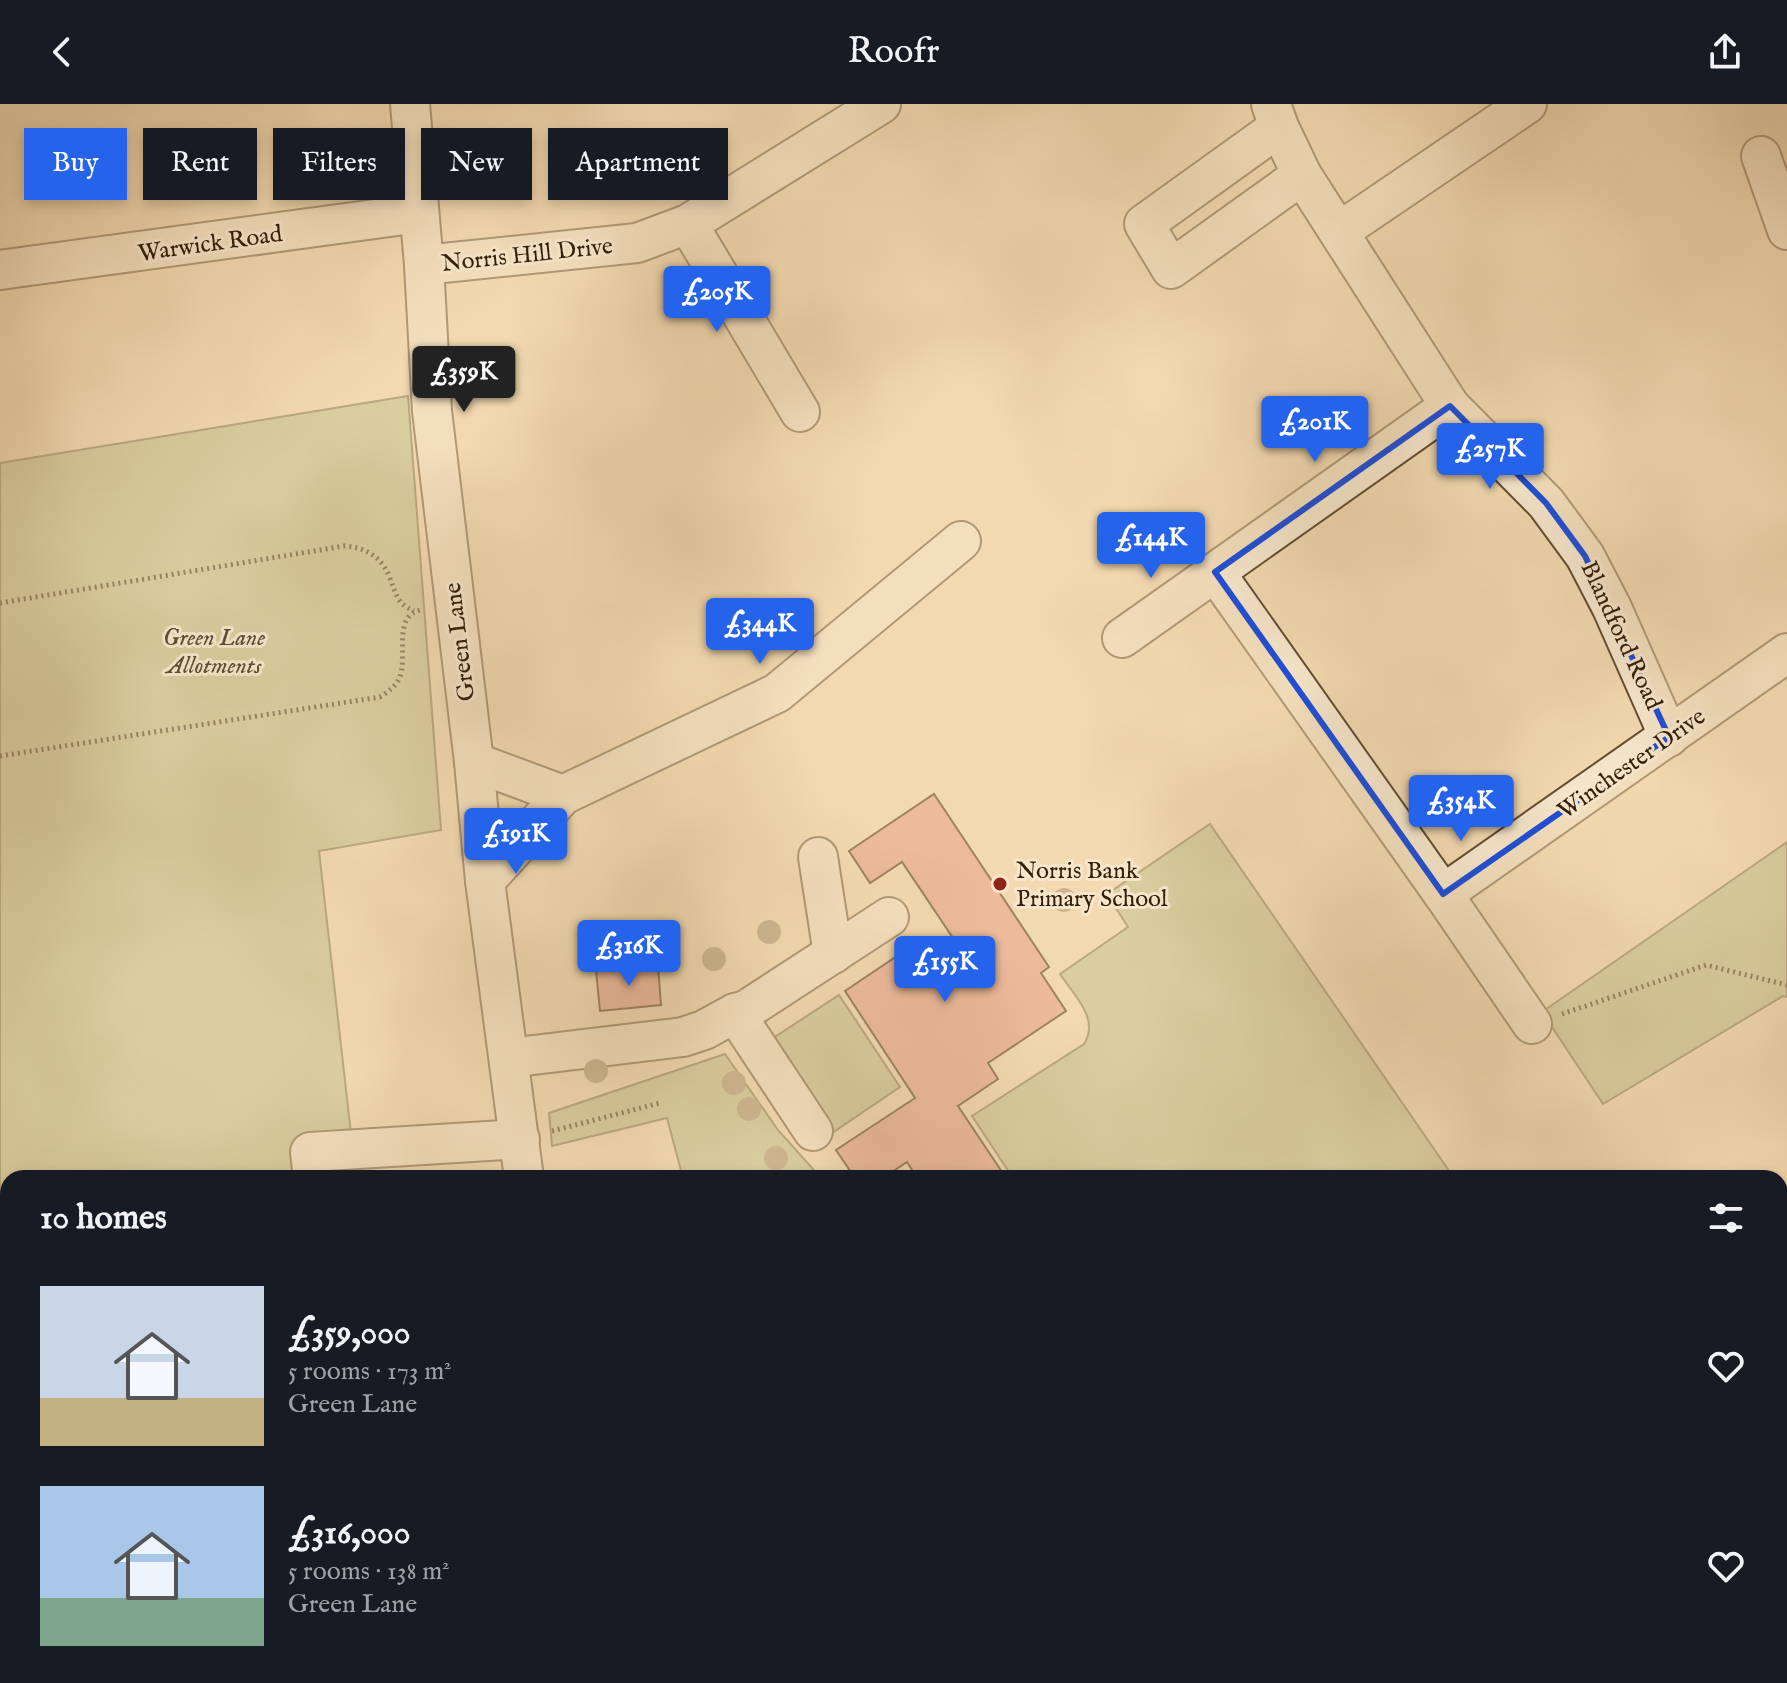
<!DOCTYPE html>
<meta charset="utf-8">
<style>
:root{--surface:#171b24;--page:#20242c;--text:#f1f3f6;--muted:#9ea1a6;--accent:#2563eb}
body{margin:0;font-family:"IM FELL English",serif;background:var(--page);color:var(--text);height:100vh;display:flex;flex-direction:column;font-size:30px;white-space:nowrap}
*{box-sizing:border-box;margin:0}
p{font-size:26px;color:var(--muted)}
.icon{flex:none;width:44px;height:44px;fill:none;stroke:currentColor;stroke-width:2;stroke-linecap:round;stroke-linejoin:round}
.map{position:relative;flex:1;overflow:hidden}
.details{position:absolute;left:0px;top:1066px;width:1788px;height:514px;display:flex;flex-direction:column;background:var(--surface);border-radius:24px 24px 0 0;box-shadow:0 4px 12px #0003}
.details>*{flex:none}
.guide{position:absolute;left:24px;top:24px;width:800px;height:72px;display:flex;gap:16px}
.price{position:absolute;translate:-50% -68px;padding:0 18px;border-radius:8px;background:var(--accent);color:#fff;font-size:26px;line-height:52px;filter:drop-shadow(0 2px 4px #0008)}
.price::after{content:'';position:absolute;left:50%;top:48px;width:24px;height:18px;margin-left:-12px;background:inherit;clip-path:polygon(0 0,100% 0,50% 100%)}
.price.selected{background:#222;color:#fff}
ul{padding:0;list-style:none}
li{display:flex;align-items:center;gap:24px;height:200px;padding:0 40px}
li span{display:grid;place-items:center;flex:none;width:224px;height:160px;border-radius:0px;color:#555}
li>.icon{margin-inline-start:auto}
span .icon{width:96px;height:96px;fill:#fffc;stroke-width:1}
li b{font-size:34px}
h2{display:flex;justify-content:space-between;align-items:center;height:96px;padding:0 40px;font-size:34px}
.tag{padding:0 28px;border-radius:0px;background:var(--surface);box-shadow:0 4px 12px #0003;font-size:28px;line-height:72px}
.tag.selected{background:var(--accent);color:#fff}
header{display:flex;justify-content:space-between;align-items:center;height:104px;padding:0 40px;background:var(--surface);font-size:36px;font-weight:600}
.map>svg:first-child{display:block}
</style>
<header><svg class="icon" aria-label="back" viewBox="0 0 24 24"><path d="M15 5l-7 7 7 7"/></svg>Roofr<svg class="icon" aria-label="share" viewBox="0 0 24 24"><path d="M12 15V3M7 8l5-5 5 5M5 13v7h14v-7"/></svg></header>
<div class="map">
<svg width="1787" height="1579" viewBox="0 0 1787 1579">
<rect width="100%" height="100%" fill="#f3d9b1"/>
<filter id="stains"><feTurbulence type="fractalNoise" baseFrequency=".0025" numOctaves="4"/><feColorMatrix values="0 0 0 0 .2 0 0 0 0 .09 0 0 0 0 .02 0 0 0 .5 -.17"/></filter>
<radialGradient id="worn" r=".72"><stop offset=".6" stop-color="#630" stop-opacity="0"/><stop offset="1" stop-color="#630" stop-opacity=".3"/></radialGradient>
<g fill="#bcbf8b" stroke="#786e49" stroke-width="2">
<path d="M408,292L441,726L319,747L356,1074H8V1572H241L243,1579H0V359Z"/>
<path d="M1210,720L1454,1074H1013L972,1012L1084,940C1100,915 1074,891 1060,870L1128,823L1107,790Z"/>
<path d="M1787,738V893L1783,892L1603,1000L1542,908Z"/>
<path d="M839,891L900,983L826,1033L764,940Z"/>
<path d="M725,950L778,1026L821,1074H683L667,1014L552,1042L549,1009Z"/>
<path d="M953,1572H1059L1036,1579H973Z"/>
</g>
<g fill="#e79884" stroke="#331e07" stroke-width="2">
<path d="M934,690L1049,863L1041,869L1066,907L988,959L998,975L958,1002L1006,1074H917L907,1058L883,1074H855L836,1046L915,994L845,887L903,848L922,876L963,849L902,758L870,779L849,747Z"/>
<path d="M658,861L661,901L600,907L596,866Z"/>
<path d="M8,1400V1488L0,1489V1401Z"/>
</g>
<g fill="none" stroke-linecap="round" stroke-linejoin="round">
<g stroke="#634d32" stroke-width="42">
<g id="minor">
<path d="M410,0L424,161L432,307L474,658L485,777L524,1074"/>
<path d="M1271,0L1279,23L1302,71L1450,302L1546,399L1585,452L1612,504L1669,633"/>
<path d="M1279,23L1144,120L1171,165L1302,71"/>
<path d="M1761,52L1787,126"/>
<path d="M688,120L800,308"/>
<path d="M1340,127L1527,0"/>
<path d="M424,161L637,139L688,120L881,0"/>
<path d="M0,166L419,109"/>
<path d="M1215,468L1443,790L1787,549"/>
<path d="M1122,534L1450,302"/>
<path d="M474,658L563,691"/>
<path d="M818,753L833,850"/>
<path d="M485,777L563,691L777,589L961,437"/>
<path d="M1443,790L1532,920"/>
<path d="M735,909L813,1027"/>
<path d="M509,954L683,933L704,926L735,909L746,906L889,813"/>
<path d="M313,1074L310,1048L520,1035"/>
<path d="M1780,1122L1787,1120"/>
<path d="M1780,1301L1787,1307"/>
<path d="M0,1393L8,1392"/>
<path d="M591,1572L592,1579"/>
<path d="M889,1572L899,1579"/>
<path d="M1594,1572L1596,1579"/>
<path d="M1082,1579L1100,1572"/>
</g>
</g>
<g stroke="#331e07" stroke-width="5" stroke-dasharray="2 4" stroke-linecap="butt">
<path d="M0,499L344,442C364,443 381,452 389,472C396,488 396,500 414,507"/>
<path d="M0,652L380,593C388,588 395,583 399,575C409,554 391,510 422,506"/>
<path d="M1562,910L1706,861L1787,881"/>
<path d="M552,1027L660,999"/>
<path d="M1780,1461L1787,1458"/>
<path d="M1523,1579L1540,1572"/>
</g>
<use href="#minor" stroke="#f7e6cc" stroke-width="38"/>
</g>
<g fill="#a08d6a">
<circle cx="1064" cy="796" r="12"/>
<circle cx="769" cy="828" r="12"/>
<circle cx="714" cy="855" r="12"/>
<circle cx="596" cy="967" r="12"/>
<circle cx="734" cy="979" r="12"/>
<circle cx="749" cy="1005" r="12"/>
<circle cx="776" cy="1054" r="12"/>
</g>
<path d="M0 0H1787V1579H0ZM1450,302L1546,399L1585,452L1669,633L1443,790L1215,468Z" fill="#f3d9b1" fill-opacity=".55" fill-rule="evenodd"/>
<path fill="none" stroke="#1d4ed8" stroke-width="6" stroke-linejoin="round" d="M1450,302L1546,399L1585,452L1669,633L1443,790L1215,468Z"/>
<circle fill="#8f2418" stroke="#f7e6cc" stroke-width="3" cx="1000" cy="780" r="8"/>
<g text-anchor="middle" stroke-width="6" stroke-linejoin="round" paint-order="stroke">
<g font-size="24" fill="#331e07" stroke="#f7e6cc">
<text transform="translate(210 139) rotate(-8)" y="8">Warwick Road</text>
<text transform="translate(527 150) rotate(-6)" y="8">Norris Hill Drive</text>
<text transform="translate(1622 531) rotate(65)" y="8">Blandford Road</text>
<text transform="translate(459 538) rotate(-97)" y="8">Green Lane</text>
<text transform="translate(1631 659) rotate(-35)" y="8">Winchester Drive</text>
</g>
<g font-size="24" font-style="italic" fill="#5c4e2f" stroke="#f7e6cc">
<text x="214" y="541">Green Lane<tspan x="214" dy="28">Allotments</tspan></text>
</g>
<g font-size="24" fill="#331e07" stroke="#f7e6cc" text-anchor="start">
<text x="1016" y="774">Norris Bank<tspan x="1016" dy="28">Primary School</tspan></text>
</g>
</g>
<rect width="100%" height="100%" filter="url(#stains)"/>
<rect width="100%" height="100%" fill="url(#worn)"/>
</svg>
<b class="price" style="left:717px;top:230px">£205K</b>
<b class="price selected" style="left:464px;top:310px">£359K</b>
<b class="price" style="left:1315px;top:360px">£201K</b>
<b class="price" style="left:1490px;top:387px">£257K</b>
<b class="price" style="left:1151px;top:476px">£144K</b>
<b class="price" style="left:760px;top:562px">£344K</b>
<b class="price" style="left:1461px;top:739px">£354K</b>
<b class="price" style="left:516px;top:772px">£191K</b>
<b class="price" style="left:629px;top:884px">£316K</b>
<b class="price" style="left:945px;top:900px">£155K</b>
<div class="guide">
<a class="tag selected">Buy</a>
<a class="tag">Rent</a>
<a class="tag">Filters</a>
<a class="tag">New</a>
<a class="tag">Apartment</a>
</div>
<section class="details">
<h2>10 homes<svg class="icon" aria-label="filters" viewBox="0 0 24 24"><path d="M4 7h16M4 17h16"/><circle cx="9" cy="7" r="2"/><circle cx="15" cy="17" r="2"/></svg></h2>
<ul>
<li><span style="background:linear-gradient(#c9d6e8 70%,#c2b280 0)"><svg class="icon" aria-label="home" viewBox="0 0 24 24"><path d="M3 11l9-7 9 7M6 9v11h12V9"/></svg></span><div><b>£359,000</b><p>5 rooms · 173 m²</p><p>Green Lane</p></div><svg class="icon" aria-label="heart" viewBox="0 0 24 24"><path d="M12 20l-8-8c-3-5 5-10 8-4 3-6 11-1 8 4z"/></svg></li>
<li><span style="background:linear-gradient(#a9c7e8 70%,#7fa58c 0)"><svg class="icon" aria-label="home" viewBox="0 0 24 24"><path d="M3 11l9-7 9 7M6 9v11h12V9"/></svg></span><div><b>£316,000</b><p>5 rooms · 138 m²</p><p>Green Lane</p></div><svg class="icon" aria-label="heart" viewBox="0 0 24 24"><path d="M12 20l-8-8c-3-5 5-10 8-4 3-6 11-1 8 4z"/></svg></li>
</ul>
</section>
</div>
